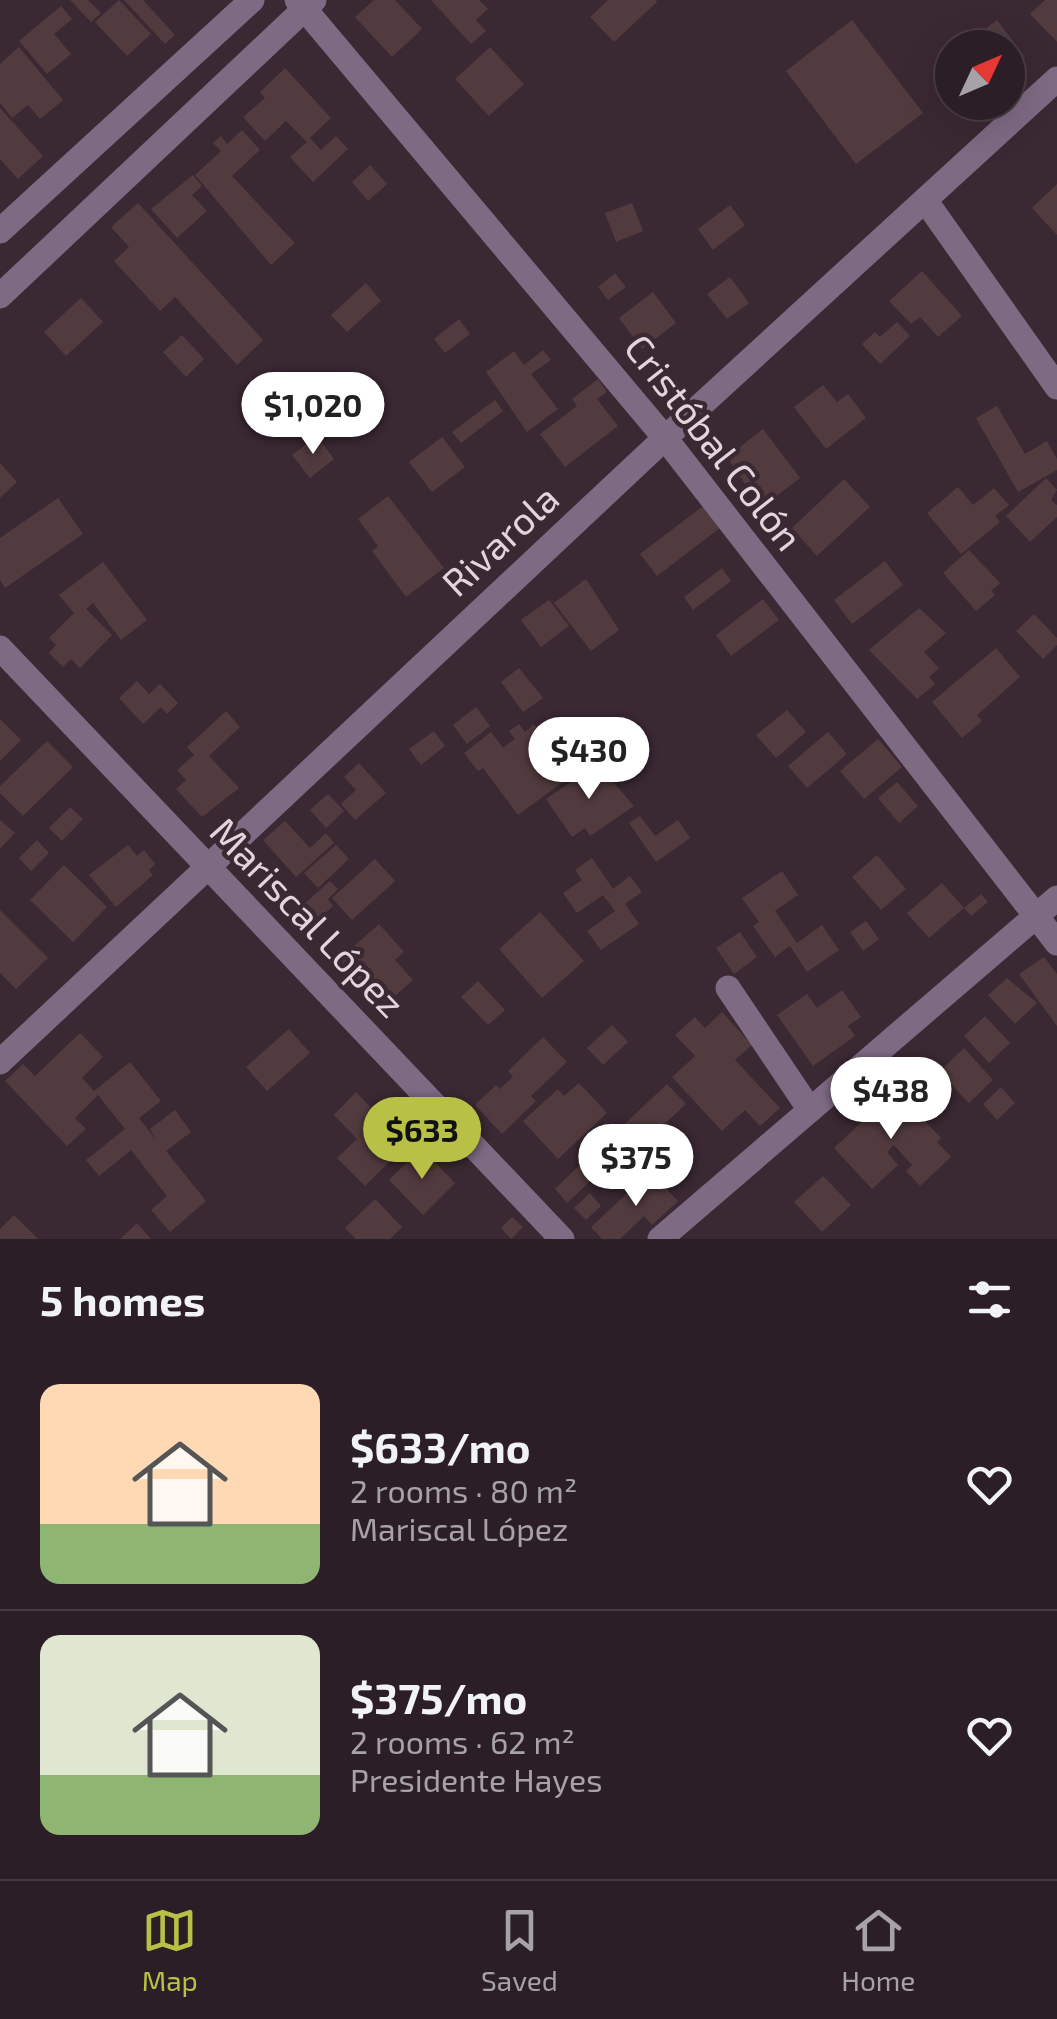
<!DOCTYPE html>
<meta charset="utf-8">
<style>
:root{--surface:#2c1e26;--page:#382b32;--text:#f1f3f6;--muted:#a6a2a7;--line:#483c43;--accent:#b9c046}
body{margin:0;font-family:"Exo 2",sans-serif;background:var(--page);color:var(--text);height:100vh;display:flex;flex-direction:column;font-size:38px;white-space:nowrap}
*{box-sizing:border-box;margin:0}
p{font-size:32px;color:var(--muted)}
.icon{flex:none;width:55px;height:55px;fill:none;stroke:currentColor;stroke-width:2;stroke-linecap:round;stroke-linejoin:round}
.map{position:relative;height:1239px;overflow:hidden}
.drawer{display:flex;flex-direction:column;background:var(--surface);flex:1}
.drawer>*{flex:none}
.needle{width:65px;rotate:46deg}
.fabs{position:absolute;left:935px;top:30px;display:grid;gap:20px}
.fabs a{display:grid;place-items:center;width:90px;height:90px;border-radius:50%;background:var(--surface);box-shadow:0 10px 40px #0002,0 0 0 2px var(--line);font-size:50px}
.price{position:absolute;translate:-50% -85px;padding:0 22px;border-radius:35px;background:#fff;color:#222;font-size:32px;line-height:65px;filter:drop-shadow(0 2px 5px #0008)}
.price::after{content:'';position:absolute;left:50%;top:60px;width:30px;height:22px;margin-left:-15px;background:inherit;clip-path:polygon(0 0,100% 0,50% 100%)}
.price.active{background:var(--accent);color:#111}
ul{padding:0;list-style:none}
li{display:flex;align-items:center;gap:30px;height:250px;padding:0 40px}
li+li{border-top:2px solid var(--line)}
li span{display:grid;place-items:center;flex:none;width:280px;height:200px;border-radius:20px;color:#555}
li>.icon{margin-inline-start:auto}
span .icon{width:120px;height:120px;fill:#fffc;stroke-width:1}
li b{font-size:42px}
h2{display:flex;justify-content:space-between;align-items:center;height:120px;padding:0 40px;font-size:42px}
.menu{display:flex;justify-content:space-around;align-items:center;height:140px;border-top:2px solid var(--line);background:var(--surface);font-size:28px;color:var(--muted)}
.menu a{display:grid;justify-items:center;gap:5px}
.menu .active{color:var(--accent)}
.map>svg:first-child{display:block}
</style>
<div class="map">
<svg width="1057" height="1239" viewBox="0 0 1057 1239">
<rect width="100%" height="100%" fill="#3a2832"/>
<g fill="#523b3e">
<path d="M70,0H88L101,13L91,22Z"/>
<path d="M119,0L151,34L127,56L95,22Z"/>
<path d="M124,0H143L175,35L165,44Z"/>
<path d="M374,0H395L422,29L392,57L355,17Z"/>
<path d="M431,0H479L488,9L476,20L486,31L471,44Z"/>
<path d="M608,0H656L657,2L614,42L590,17Z"/>
<path d="M1045,0H1057V42L1030,14Z"/>
<path d="M61,6L72,19L54,34L71,54L47,74L19,41Z"/>
<path d="M852,20L923,113L856,164L786,71Z"/>
<path d="M997,20L1025,57L1008,71V48H970V41Z"/>
<path d="M19,47L63,100L40,119L28,105L12,118L0,103V64Z"/>
<path d="M490,47L524,84L489,116L455,79Z"/>
<path d="M952,61V97L935,75Z"/>
<path d="M285,68L331,118L310,138L321,150L336,136L348,149L313,182L290,157L307,142L286,121L265,141L243,117L265,98L260,92Z"/>
<path d="M0,108L43,156L18,179L0,159Z"/>
<path d="M242,130L260,150L232,176L295,243L271,265L195,175L221,151L213,143L221,136L227,144Z"/>
<path d="M370,165L387,184L368,201L352,182Z"/>
<path d="M193,175L202,186L192,195L207,211L177,238L151,209Z"/>
<path d="M1057,184V235L1032,208Z"/>
<path d="M138,203L263,340L237,365L175,297L160,311L114,261L129,247L111,227Z"/>
<path d="M632,203L643,231L616,242L605,213Z"/>
<path d="M730,205L745,225L713,250L698,229Z"/>
<path d="M922,271L962,316L938,337L920,317L911,324L889,301Z"/>
<path d="M615,273L626,287L608,300L598,287Z"/>
<path d="M730,277L749,303L727,319L707,294Z"/>
<path d="M366,283L381,301L347,332L331,315Z"/>
<path d="M653,292L676,323L642,349L619,318Z"/>
<path d="M81,298L103,322L66,356L44,332Z"/>
<path d="M459,319L470,334L445,353L434,339Z"/>
<path d="M897,322L910,336L880,364L862,344L875,332L880,337Z"/>
<path d="M182,335L204,359L186,377L163,352Z"/>
<path d="M543,350L551,360L531,374L558,409L527,432L486,372L514,351L524,365Z"/>
<path d="M598,379L607,392L597,399L618,426L565,467L540,434L577,406L572,399Z"/>
<path d="M823,385L837,402L848,394L866,418L826,449L794,407Z"/>
<path d="M495,400L503,411L461,443L452,432Z"/>
<path d="M997,406L1025,454L1047,441L1057,459V470L1018,492L976,418Z"/>
<path d="M763,429L800,478L761,508L727,457Z"/>
<path d="M317,436L334,459L310,478L292,455Z"/>
<path d="M442,437L465,467L432,492L409,462Z"/>
<path d="M0,463L17,482L0,498Z"/>
<path d="M1046,478L1057,490L1051,500L1057,505V517L1030,542L1006,516Z"/>
<path d="M844,479L870,507L817,556L792,528Z"/>
<path d="M958,487L973,505L994,488L1009,505L995,516L1000,522L961,554L927,513Z"/>
<path d="M388,496L444,568L406,597L372,551L378,546L358,519Z"/>
<path d="M58,498L83,534L5,588L0,580V538Z"/>
<path d="M703,506L720,528L657,576L640,554Z"/>
<path d="M969,550L1000,583L991,591L995,595L976,611L943,573Z"/>
<path d="M885,561L903,585L852,624L834,600Z"/>
<path d="M103,562L147,620L121,640L93,603L86,609L112,635L80,668L71,659L63,667L49,653L56,645L49,638L74,613L59,595Z"/>
<path d="M722,568L731,581L693,610L684,597Z"/>
<path d="M586,579L619,630L591,651L554,603Z"/>
<path d="M763,599L779,620L731,656L716,635Z"/>
<path d="M549,600L569,626L541,647L521,620Z"/>
<path d="M919,608L946,633L924,652L939,668L929,677L935,684L917,699L869,650Z"/>
<path d="M1034,614L1057,638V645L1043,659L1016,631Z"/>
<path d="M996,648L1020,677L977,715L982,721L962,738L932,702Z"/>
<path d="M519,668L543,698L523,712L501,682Z"/>
<path d="M137,681L149,694L160,684L178,703L167,714L161,707L143,724L119,698Z"/>
<path d="M476,707L490,726L467,744L453,725Z"/>
<path d="M787,710L806,732L776,758L756,735Z"/>
<path d="M226,711L240,727L209,756L239,788L202,817L176,789L186,780L177,770L194,755L187,747Z"/>
<path d="M0,719L21,740L0,761Z"/>
<path d="M519,724L525,732L534,724L549,744L573,725L597,757L518,815L483,768L478,771L464,753L491,732L503,748L515,739L509,731Z"/>
<path d="M434,731L445,746L421,765L409,749Z"/>
<path d="M828,732L847,754L807,788L788,766Z"/>
<path d="M878,739L902,767L864,799L840,771Z"/>
<path d="M47,741L73,767L23,816L0,793V786Z"/>
<path d="M359,763L386,793L355,820L341,804L356,790L344,777Z"/>
<path d="M597,764L634,806L590,836L585,828L572,837L546,799Z"/>
<path d="M897,782L918,806L899,823L878,798Z"/>
<path d="M328,794L344,811L326,828L310,810Z"/>
<path d="M70,807L83,819L62,841L49,828Z"/>
<path d="M640,816L655,836L678,820L690,838L656,862L629,823Z"/>
<path d="M0,820L15,833L0,849Z"/>
<path d="M285,821L310,848L326,833L334,843L296,877L263,840Z"/>
<path d="M37,840L49,853L31,871L19,858Z"/>
<path d="M128,845L137,856L144,850L155,864L149,870L153,875L116,907L89,875Z"/>
<path d="M336,845L349,859L318,888L304,873Z"/>
<path d="M877,855L906,889L881,910L852,877Z"/>
<path d="M592,858L613,889L630,876L642,892L625,904L639,924L601,950L587,931L615,911L603,895L577,913L563,893L582,880L575,870Z"/>
<path d="M375,859L395,881L352,920L332,898Z"/>
<path d="M64,865L107,907L73,942L30,900Z"/>
<path d="M782,871L798,895L775,911L797,943L822,925L839,950L807,972L790,946L775,957L753,926L759,922L742,898Z"/>
<path d="M330,881L338,889L328,899L333,906L301,935L287,919Z"/>
<path d="M942,883L964,908L929,938L907,913Z"/>
<path d="M981,894L988,902L971,916L964,908Z"/>
<path d="M0,910L48,958L16,989L0,973Z"/>
<path d="M540,912L584,961L542,998L499,949Z"/>
<path d="M866,921L879,939L863,951L850,932Z"/>
<path d="M379,924L404,952L395,960L413,980L378,1011L335,963Z"/>
<path d="M740,932L757,957L734,974L716,948Z"/>
<path d="M1044,957L1057,974V1026L1019,974Z"/>
<path d="M1007,978L1037,1003L1015,1024L988,995Z"/>
<path d="M478,981L505,1010L488,1025L461,997Z"/>
<path d="M842,990L861,1017L848,1026L855,1036L813,1066L777,1015L807,994L817,1008Z"/>
<path d="M722,1012L752,1045L735,1060L780,1108L760,1126L745,1110L722,1131L672,1077L695,1056L675,1035L695,1017L705,1028Z"/>
<path d="M985,1016L1010,1043L989,1063L964,1036Z"/>
<path d="M612,1025L628,1042L603,1065L587,1048Z"/>
<path d="M289,1029L310,1053L267,1091L246,1067Z"/>
<path d="M80,1033L103,1057L82,1078L94,1091L130,1062L161,1101L139,1118L156,1140L150,1129L175,1110L191,1132L166,1151L206,1201L170,1232L151,1210L167,1196L131,1150L99,1176L86,1160L125,1129L98,1095L75,1118L86,1129L67,1146L5,1081L23,1064L35,1076Z"/>
<path d="M543,1037L567,1062L531,1096L536,1101L502,1134L475,1105L496,1085L500,1089L513,1077L508,1071Z"/>
<path d="M964,1048L993,1080L969,1103L939,1072Z"/>
<path d="M579,1083L607,1113L558,1159L523,1121L558,1089L564,1096Z"/>
<path d="M667,1084L686,1104L656,1132L665,1141L639,1166L630,1157L614,1172L595,1152Z"/>
<path d="M1001,1087L1015,1103L997,1120L983,1104Z"/>
<path d="M877,1089L898,1112L908,1103L941,1138L937,1142L951,1157L920,1186L906,1171L912,1165L894,1145L887,1152L898,1165L872,1189L834,1148L867,1117L857,1106Z"/>
<path d="M356,1092L380,1117L399,1098L420,1120L395,1144L401,1150L365,1186L337,1158L357,1139L334,1115Z"/>
<path d="M421,1148L455,1183L423,1215L389,1180Z"/>
<path d="M589,1156L602,1170L567,1203L555,1189Z"/>
<path d="M650,1172L678,1201L652,1225L644,1216L620,1239H602L591,1227Z"/>
<path d="M823,1176L851,1205L822,1232L794,1202Z"/>
<path d="M590,1193L601,1206L586,1220L574,1208Z"/>
<path d="M375,1199L402,1227L390,1239H356L345,1228Z"/>
<path d="M14,1215L38,1239H0V1229Z"/>
<path d="M512,1217L523,1227L511,1239L501,1228Z"/>
<path d="M137,1223L151,1239H120Z"/>
</g>
<g fill="none" stroke-linecap="round" stroke-linejoin="round">
<g stroke="#7e6a83" stroke-width="25">
<path d="M297,0L665,438L1057,943"/>
<path d="M925,200L1057,387"/>
<path d="M0,231L252,0"/>
<path d="M0,296L314,0"/>
<path d="M0,648L562,1239"/>
<path d="M728,988L810,1110"/>
<path d="M0,1062L665,438L1057,79"/>
<path d="M660,1239L1057,898"/>
</g>
</g>
<g text-anchor="middle" stroke-width="9" stroke-linejoin="round" paint-order="stroke">
<g font-size="38" fill="#e2d5db" stroke="#3a2832">
<text transform="translate(713 443) rotate(52)" y="13">Cristóbal Colón</text>
<text transform="translate(501 541) rotate(-43)" y="13">Rivarola</text>
<text transform="translate(307 918) rotate(46)" y="13">Mariscal López</text>
</g>
</g>
</svg>
<div class="fabs">
<a><svg class="needle" viewBox="-14 -14 28 28"><path d="M0-13l5 13h-10z" fill="#e53935"/><path d="M0 13l5-13h-10z" fill="#a6a2a7"/></svg></a>
</div>
<b class="price" style="left:313px;top:457px">$1,020</b>
<b class="price" style="left:589px;top:802px">$430</b>
<b class="price" style="left:891px;top:1142px">$438</b>
<b class="price active" style="left:422px;top:1182px">$633</b>
<b class="price" style="left:636px;top:1209px">$375</b>
</div>
<section class="drawer">
<h2>5 homes<svg class="icon" aria-label="filters" viewBox="0 0 24 24"><path d="M4 7h16M4 17h16"/><circle cx="9" cy="7" r="2"/><circle cx="15" cy="17" r="2"/></svg></h2>
<ul>
<li><span style="background:linear-gradient(#ffd9b3 70%,#8fb573 0)"><svg class="icon" aria-label="home" viewBox="0 0 24 24"><path d="M3 11l9-7 9 7M6 9v11h12V9"/></svg></span><div><b>$633/mo</b><p>2 rooms · 80 m²</p><p>Mariscal López</p></div><svg class="icon" aria-label="heart" viewBox="0 0 24 24"><path d="M12 20l-8-8c-3-5 5-10 8-4 3-6 11-1 8 4z"/></svg></li>
<li><span style="background:linear-gradient(#dfe7d0 70%,#8fb573 0)"><svg class="icon" aria-label="home" viewBox="0 0 24 24"><path d="M3 11l9-7 9 7M6 9v11h12V9"/></svg></span><div><b>$375/mo</b><p>2 rooms · 62 m²</p><p>Presidente Hayes</p></div><svg class="icon" aria-label="heart" viewBox="0 0 24 24"><path d="M12 20l-8-8c-3-5 5-10 8-4 3-6 11-1 8 4z"/></svg></li>
</ul>
</section>
<nav class="menu">
<a class="active"><svg class="icon" aria-label="map" viewBox="0 0 24 24"><path d="M3 6l6-2 6 2 6-2v14l-6 2-6-2-6 2zM9 4v14M15 6v14"/></svg>Map</a>
<a><svg class="icon" aria-label="saved" viewBox="0 0 24 24"><path d="M7 4h10v16l-5-4-5 4z"/></svg>Saved</a>
<a><svg class="icon" aria-label="home" viewBox="0 0 24 24"><path d="M3 11l9-7 9 7M6 9v11h12V9"/></svg>Home</a>
</nav>
